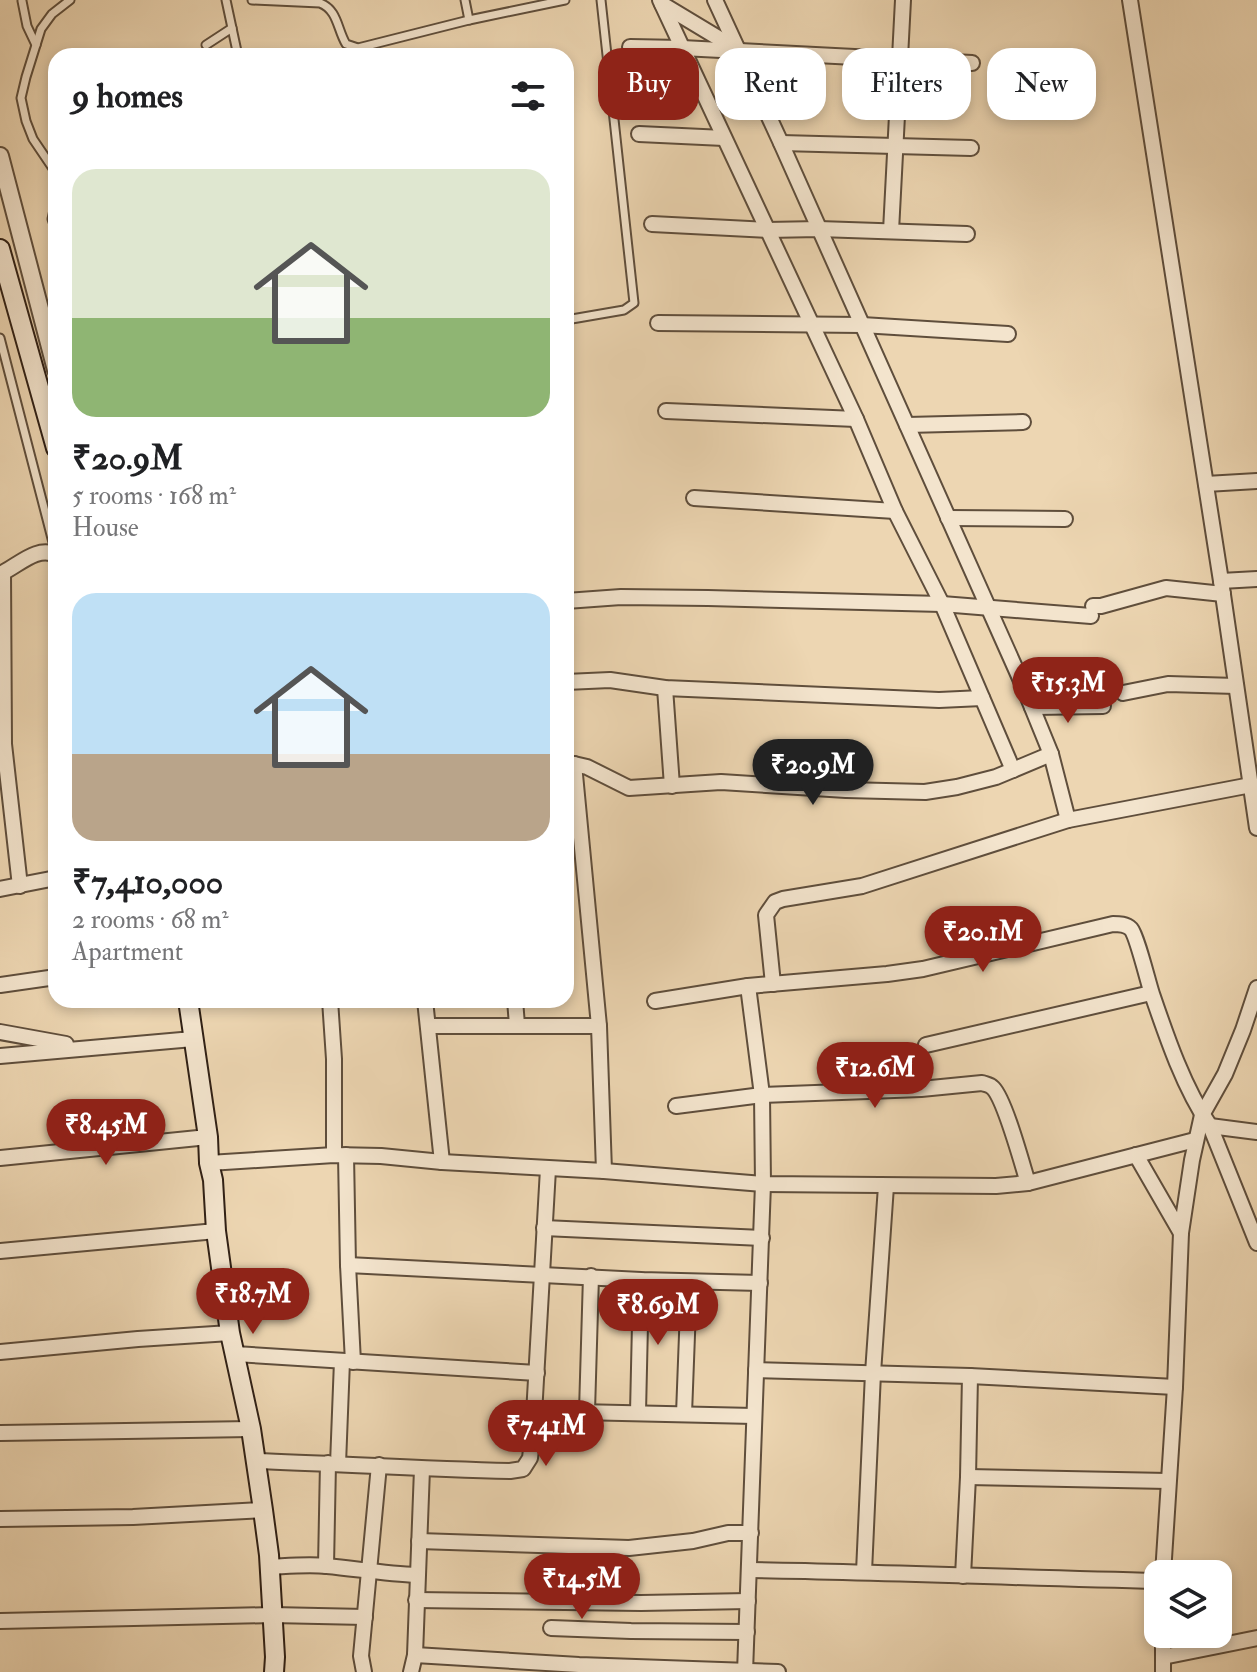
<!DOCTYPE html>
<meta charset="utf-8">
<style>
:root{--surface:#fff;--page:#f6f6f6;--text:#202124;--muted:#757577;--accent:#8f2418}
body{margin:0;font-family:"IM FELL Double Pica",serif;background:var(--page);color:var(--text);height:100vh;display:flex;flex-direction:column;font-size:30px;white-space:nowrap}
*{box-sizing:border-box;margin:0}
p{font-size:26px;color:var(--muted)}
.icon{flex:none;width:44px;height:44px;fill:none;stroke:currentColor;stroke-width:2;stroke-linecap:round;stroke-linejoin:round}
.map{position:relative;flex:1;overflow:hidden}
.details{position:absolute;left:48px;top:48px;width:526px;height:960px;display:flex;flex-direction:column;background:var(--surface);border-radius:24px;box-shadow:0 4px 12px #0003}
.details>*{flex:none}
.hud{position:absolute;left:598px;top:48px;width:538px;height:72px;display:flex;gap:16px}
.tools{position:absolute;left:1144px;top:1560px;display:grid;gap:16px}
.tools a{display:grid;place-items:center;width:88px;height:88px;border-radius:16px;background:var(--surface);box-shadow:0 4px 12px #0003;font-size:40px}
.price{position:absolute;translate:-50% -68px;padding:0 18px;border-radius:28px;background:var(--accent);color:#fff;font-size:26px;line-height:52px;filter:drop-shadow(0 2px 4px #0008)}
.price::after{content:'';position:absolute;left:50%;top:48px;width:24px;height:18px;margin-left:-12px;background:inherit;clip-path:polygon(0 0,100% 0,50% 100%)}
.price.active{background:#222;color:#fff}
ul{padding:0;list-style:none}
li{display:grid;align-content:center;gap:16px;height:424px;padding:0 24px}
li span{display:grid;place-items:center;height:248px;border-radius:24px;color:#555}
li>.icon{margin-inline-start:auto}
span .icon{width:144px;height:144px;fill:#fffc;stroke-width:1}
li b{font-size:34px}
h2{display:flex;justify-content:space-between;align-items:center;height:96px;padding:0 24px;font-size:34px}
.chip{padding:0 28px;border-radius:24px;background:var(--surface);box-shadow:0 4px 12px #0003;font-size:28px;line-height:72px}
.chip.active{background:var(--accent);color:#fff}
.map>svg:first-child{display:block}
</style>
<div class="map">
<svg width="1257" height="1672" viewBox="0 0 1257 1672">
<rect width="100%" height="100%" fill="#edd6b2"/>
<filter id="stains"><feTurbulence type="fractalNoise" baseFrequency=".0025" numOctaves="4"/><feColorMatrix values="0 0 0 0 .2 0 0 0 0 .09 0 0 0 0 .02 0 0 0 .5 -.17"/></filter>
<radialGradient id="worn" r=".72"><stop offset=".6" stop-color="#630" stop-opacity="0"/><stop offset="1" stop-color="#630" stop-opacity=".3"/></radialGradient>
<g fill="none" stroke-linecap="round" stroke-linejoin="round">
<g stroke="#5f4e3c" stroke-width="11">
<g id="service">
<path d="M226,0L238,56"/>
<path d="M252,0L320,3C338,10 337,29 346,44L358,48L469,20L565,0"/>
<path d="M465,0L469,20"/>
<path d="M22,1L27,26L36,45"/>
<path d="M206,45L232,28"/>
<path d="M56,173L33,139L26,121L21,98L26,77L41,29L52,14L70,0"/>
<path d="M56,201L52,219L56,230"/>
<path d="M566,320L624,310L634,303L601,0"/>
<path d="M0,338L56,554"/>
</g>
</g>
<g stroke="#5f4e3c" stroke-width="18">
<g id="minor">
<path d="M660,0L856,419L895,511L942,604L1013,770"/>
<path d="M715,0L781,143L1022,683L1051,754L1068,820"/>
<path d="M1130,0L1221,581L1257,828"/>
<path d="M662,4L735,48"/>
<path d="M630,47L682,48L972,63"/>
<path d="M639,134L724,138"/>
<path d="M781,143L971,148"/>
<path d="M652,224L767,230L819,229L967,234"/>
<path d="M891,231L903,0"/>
<path d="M658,323L862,325L1008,334"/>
<path d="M666,411L856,419"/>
<path d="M907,425L1023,422"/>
<path d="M1206,484L1257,481"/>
<path d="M694,498L895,511"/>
<path d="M948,518L1065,519"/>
<path d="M3,573L4,744L20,886"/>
<path d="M0,574C18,566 37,545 56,555"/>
<path d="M1221,581L1257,579"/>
<path d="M566,601L621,597L708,598L942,604L1091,616"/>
<path d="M1093,606H1101L1166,588L1223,594"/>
<path d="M566,682L610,680L665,688L939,700L982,698"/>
<path d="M665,688L672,786"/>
<path d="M1123,693L1168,684L1236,686"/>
<path d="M1032,707L1103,706"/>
<path d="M574,764L599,1026L604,1171"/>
<path d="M566,765L574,764L587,767L629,788L721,782L846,790L925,792L957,787L996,777L1051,754"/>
<path d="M0,889L56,878"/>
<path d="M773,984L766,915L775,902L783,899L862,886L1068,820L1251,785"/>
<path d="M0,985L56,977"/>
<path d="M330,1000L334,1059V1155"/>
<path d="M425,1000L442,1162"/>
<path d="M515,1000L517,1025"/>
<path d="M655,1001L748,986L887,974L923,969L1113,924C1119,924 1126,924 1131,929C1137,936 1148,982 1152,994C1167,1038 1184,1088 1210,1126L1257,1243"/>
<path d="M428,1026H599"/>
<path d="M0,1032L66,1044"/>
<path d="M926,1045L1151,993"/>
<path d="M0,1056L193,1039"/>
<path d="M676,1106L762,1095L921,1089L982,1083C988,1085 989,1084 993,1088C1005,1100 1022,1164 1028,1183"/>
<path d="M1210,1126L1257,1132"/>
<path d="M346,1155L348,1265L353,1362"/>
<path d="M1136,1155L1181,1233"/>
<path d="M0,1158L208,1137"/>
<path d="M209,1163L334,1155L381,1156L442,1162L604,1171L763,1184L996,1186L1028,1183L1195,1140"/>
<path d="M544,1228L762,1238"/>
<path d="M0,1251L216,1231"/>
<path d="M348,1265L641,1280L760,1283"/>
<path d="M0,1352L138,1339L230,1333"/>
<path d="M235,1354L537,1373"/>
<path d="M756,1370L970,1376L1175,1387"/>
<path d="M534,1411L754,1416"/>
<path d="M587,1411L591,1276"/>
<path d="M638,1412L641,1280"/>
<path d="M684,1414L689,1282"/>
<path d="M0,1433L251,1429"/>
<path d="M256,1461C341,1464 425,1469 510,1471L523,1469L530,1458L533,1432L548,1169"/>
<path d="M338,1464L342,1361"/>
<path d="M968,1477L1168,1481"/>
<path d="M0,1519L133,1517L263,1510"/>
<path d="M419,1541L629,1548L693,1541L728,1533H751"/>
<path d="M326,1566L328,1463"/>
<path d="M269,1567C289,1566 308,1564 327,1566C358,1569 387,1574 417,1575"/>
<path d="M749,1570C886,1572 1022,1578 1158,1581"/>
<path d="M864,1572L873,1373L886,1186"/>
<path d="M1163,1574L1175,1387L1181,1233L1192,1160L1202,1115L1225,1074L1243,1030L1257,988"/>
<path d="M963,1576L968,1477L970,1376"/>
<path d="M416,1600L641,1603L748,1601"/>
<path d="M0,1621L272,1615L365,1617"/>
<path d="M551,1628L631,1631L747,1632"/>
<path d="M415,1655L579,1665L778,1672"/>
<path d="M1163,1657L1257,1638"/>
<path d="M364,1672L361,1656L379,1465"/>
<path d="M411,1672L415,1655L422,1469"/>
<path d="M745,1672L763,1184L762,1095L748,986"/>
<path d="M1163,1672V1634"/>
</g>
</g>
<g stroke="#5f4e3c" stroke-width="20">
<path id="tertiary" d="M0,156L56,370"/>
</g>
<g stroke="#302015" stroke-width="22">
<g id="secondary">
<path d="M0,249L56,448"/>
<path d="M188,1000L208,1137L209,1163L213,1180L216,1231L230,1333L251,1429L263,1510L269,1555L275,1657L274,1672"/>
</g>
</g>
<use href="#service" stroke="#f3e4cd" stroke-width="7"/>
<use href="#minor" stroke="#f3e4cd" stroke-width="14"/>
<use href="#tertiary" stroke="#f3e4cd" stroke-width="16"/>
<use href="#secondary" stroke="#f3e4cd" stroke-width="18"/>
</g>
<rect width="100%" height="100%" filter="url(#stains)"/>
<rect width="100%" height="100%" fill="url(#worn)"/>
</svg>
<div class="tools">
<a><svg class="icon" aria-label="layers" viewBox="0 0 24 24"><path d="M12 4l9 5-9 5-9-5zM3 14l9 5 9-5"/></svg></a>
</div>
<b class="price" style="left:1068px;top:725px">₹15.3M</b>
<b class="price active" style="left:813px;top:807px">₹20.9M</b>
<b class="price" style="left:983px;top:974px">₹20.1M</b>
<b class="price" style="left:875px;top:1110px">₹12.6M</b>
<b class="price" style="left:106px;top:1167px">₹8.45M</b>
<b class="price" style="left:253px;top:1336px">₹18.7M</b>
<b class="price" style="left:658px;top:1347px">₹8.69M</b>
<b class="price" style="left:546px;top:1468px">₹7.41M</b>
<b class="price" style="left:582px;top:1621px">₹14.5M</b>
<div class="hud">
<a class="chip active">Buy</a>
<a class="chip">Rent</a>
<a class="chip">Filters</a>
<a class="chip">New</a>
</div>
<section class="details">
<h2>9 homes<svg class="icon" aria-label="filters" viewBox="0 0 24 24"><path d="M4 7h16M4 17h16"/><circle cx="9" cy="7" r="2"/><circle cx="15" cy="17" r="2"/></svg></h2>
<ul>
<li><span style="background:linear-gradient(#dfe7d0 60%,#8fb573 0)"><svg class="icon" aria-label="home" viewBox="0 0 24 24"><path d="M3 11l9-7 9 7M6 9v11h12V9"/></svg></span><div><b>₹20.9M</b><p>5 rooms · 168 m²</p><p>House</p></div></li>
<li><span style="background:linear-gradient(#bfe0f5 65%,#b9a48a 0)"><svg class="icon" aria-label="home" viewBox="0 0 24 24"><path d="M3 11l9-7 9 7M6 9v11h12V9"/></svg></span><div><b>₹7,410,000</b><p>2 rooms · 68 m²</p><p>Apartment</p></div></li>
</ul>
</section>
</div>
